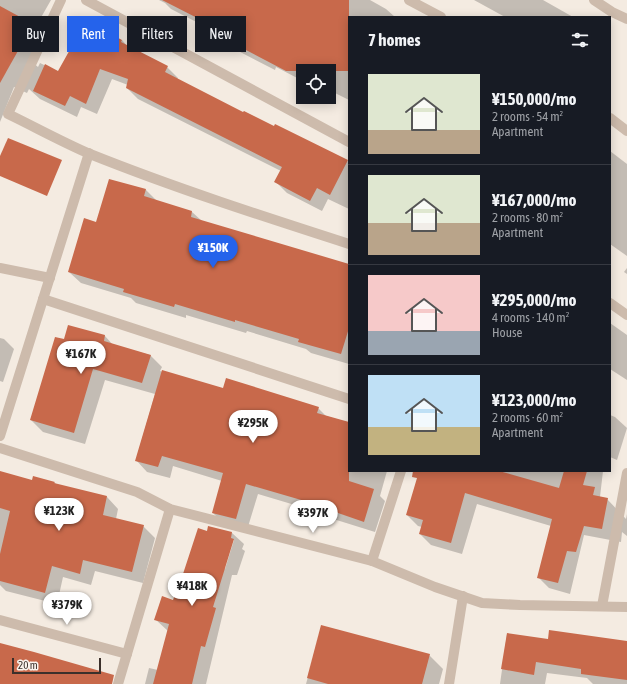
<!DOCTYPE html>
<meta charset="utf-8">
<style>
:root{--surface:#171b24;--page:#242831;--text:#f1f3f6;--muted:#9ea1a6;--line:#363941;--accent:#2563eb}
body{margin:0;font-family:"Asap Condensed",sans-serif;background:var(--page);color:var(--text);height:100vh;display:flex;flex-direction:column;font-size:15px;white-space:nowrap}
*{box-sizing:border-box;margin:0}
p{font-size:13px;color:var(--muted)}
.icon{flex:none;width:22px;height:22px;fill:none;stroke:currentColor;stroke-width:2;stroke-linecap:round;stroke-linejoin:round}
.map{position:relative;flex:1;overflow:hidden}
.drawer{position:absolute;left:348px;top:16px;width:263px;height:456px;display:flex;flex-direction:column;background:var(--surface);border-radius:0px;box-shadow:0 2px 10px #0003}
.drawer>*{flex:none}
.banner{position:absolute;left:12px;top:16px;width:276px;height:36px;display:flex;gap:8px}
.fabs{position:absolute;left:296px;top:64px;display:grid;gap:8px}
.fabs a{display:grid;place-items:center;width:40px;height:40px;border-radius:0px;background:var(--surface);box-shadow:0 2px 10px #0003;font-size:20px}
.scale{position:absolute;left:12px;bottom:10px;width:89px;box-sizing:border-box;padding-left:4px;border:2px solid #3b302b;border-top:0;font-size:11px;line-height:14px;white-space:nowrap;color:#3b302b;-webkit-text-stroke:3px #fbf5ee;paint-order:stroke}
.price{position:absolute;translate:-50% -34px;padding:0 9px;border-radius:14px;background:#fff;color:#222;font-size:13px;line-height:26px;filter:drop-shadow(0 1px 2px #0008)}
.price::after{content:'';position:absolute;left:50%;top:24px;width:12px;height:9px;margin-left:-6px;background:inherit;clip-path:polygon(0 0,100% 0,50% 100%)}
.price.active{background:var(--accent);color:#fff}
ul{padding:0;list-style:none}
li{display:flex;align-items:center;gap:12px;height:100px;padding:0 20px}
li+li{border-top:1px solid var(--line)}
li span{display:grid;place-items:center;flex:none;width:112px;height:80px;border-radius:0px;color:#555}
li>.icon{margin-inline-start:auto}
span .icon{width:48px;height:48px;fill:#fffc;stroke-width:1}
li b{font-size:17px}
h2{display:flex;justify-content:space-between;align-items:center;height:48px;padding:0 20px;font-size:17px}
.pill{padding:0 14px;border-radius:0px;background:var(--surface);box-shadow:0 2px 10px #0003;font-size:14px;line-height:36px}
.pill.active{background:var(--accent);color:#fff}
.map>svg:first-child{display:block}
</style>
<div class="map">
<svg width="627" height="684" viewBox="0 0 627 684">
<rect width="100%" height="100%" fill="#f4ebe1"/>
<g fill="#0003" fill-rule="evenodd">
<path d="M0,0H51L35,28L44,36L30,60L38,67L40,63L59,72L122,40L128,47L167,67L178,78L177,80L243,114L274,127L275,125L349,162V209L328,199L322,211L287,193L276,182L281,171L138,99L127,88L128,85L112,79L97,114L81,107L77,117L40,99L29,89L27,93L14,87L0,122Z"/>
<path d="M159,0H370L386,9L395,17H349V100L329,90V71H303V76L301,80L276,67L275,70L219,41L208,29V28L171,9L165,3Z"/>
<path d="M474,0H543L573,17H505Z"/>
<path d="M610,151L627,164V256L610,244Z"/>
<path d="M110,180L146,190L157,201L192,212L202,221L349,265V364L311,353L306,349L247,331L246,333L186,315V318L136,303L131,298L81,283L69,272L97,223Z"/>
<path d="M627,268V274L624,272Z"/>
<path d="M610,323L627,335V380L610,369Z"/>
<path d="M105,336L113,345L150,355L162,367L160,371L224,389L318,408L326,416L349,423V471H387L380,496L385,501L375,532L327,517L325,514L258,494L247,530L224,524L213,513L222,481L173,466L170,478L147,472L136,460L155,394L105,380L85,444L43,432L31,420L65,341Z"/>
<path d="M0,338L4,339L14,349L3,382L0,381Z"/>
<path d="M610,415L615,417L627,428L617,460L610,457Z"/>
<path d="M420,471H603L600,497L607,499L626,519L627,514V536L622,532L621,542L584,535L570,594L549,588L538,577L551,526L477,504L462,554L431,545L420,534L422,527L418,526L407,515Z"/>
<path d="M0,472L33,481L54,482L57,485L107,497L118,509L116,519L143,526L155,538L143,583L95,571L91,585L63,577L57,604L6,591L0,585Z"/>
<path d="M209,527L232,533L244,544L242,549L245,551L237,575H232L206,684H145L149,668L158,670L168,631L155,619L174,601L208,532ZM232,540H234L225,569H224Z"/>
<path d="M322,626L429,655L443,669L439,684H306Z"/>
<path d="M507,634L549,640L627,642V684H593L587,678L547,673L545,684H500Z"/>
</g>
<g fill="#c8694b">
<path d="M162,0H349V71H286L206,29L209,24Z"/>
<path d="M0,6L33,24L0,83Z"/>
<path d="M86,21L122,40L121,42L168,66L165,72L243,112L244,111L274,126L275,124L348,160L330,195L317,188L310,201L274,182L282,167L126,88L128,79L100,69L86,104L70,96L65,106L33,91L45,64L58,71Z"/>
<path d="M8,138L62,160L47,196L0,176V156Z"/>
<path d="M109,179L146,189L144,196L192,211L191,217L349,264V328L341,354L298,342L299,339L235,320V322L175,304L174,307L123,292L124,289L68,272L84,218L96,222Z"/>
<path d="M68,325L105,335L104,341L151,355L142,383L93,369L74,433L30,420L55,337L64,339Z"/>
<path d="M162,370L223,388L226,378L319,407L317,413L349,422V481L374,489L364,522L315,505V504L246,484L236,519L212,513L223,473L162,456L158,467L135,461Z"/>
<path d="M0,471L32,480L33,476L55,482L54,483L107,496L103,515L144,525L132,572L83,560L80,574L52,566L45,593L0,581V554L10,511L0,508Z"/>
<path d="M413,471H499L559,488L564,471H587L583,485L595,487L593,495L608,498L602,529L584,526L576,552L567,551L558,583L537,578L552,519L465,493L451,543L419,534L423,520L406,515L417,478L412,477Z"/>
<path d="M208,526L232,532L231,538L234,539L213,607L216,608L205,647L201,646L192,684H153L169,624L154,620L162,596L173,600L182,577L198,528L207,531Z"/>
<path d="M321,625L430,654L422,684H328L307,678Z"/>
<path d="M549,630L627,641V680L581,674V669L536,662L534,675L501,669L507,633L548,639Z"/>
<path d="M0,643L34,652L114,675L112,684H0Z"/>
</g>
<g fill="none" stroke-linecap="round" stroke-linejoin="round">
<path stroke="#cdbbac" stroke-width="10" d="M0,268L50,278"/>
<g stroke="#cdbbac" stroke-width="10">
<path d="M61,0L8,114C35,127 62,142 90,154C175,188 262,216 349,244"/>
<path d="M86,0L349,142"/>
<path d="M409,0L441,17"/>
<path d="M594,0L612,12L627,19"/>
<path d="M610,118L627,131"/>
<path d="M43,299L349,399"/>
<path d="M610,303L627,315"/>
<path d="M0,436L89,153"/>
<path d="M0,448L137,492L170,509L372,561L435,587L482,603L520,605L627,607"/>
<path d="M372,561L401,471"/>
<path d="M602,606L627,473"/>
<path d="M0,620L127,654"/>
<path d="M118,684L170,509"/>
<path d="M449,684L463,596"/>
</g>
</g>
</svg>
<div class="fabs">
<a><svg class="icon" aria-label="locate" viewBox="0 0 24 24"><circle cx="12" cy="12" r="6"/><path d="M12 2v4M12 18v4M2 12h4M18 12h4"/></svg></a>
</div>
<div class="scale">20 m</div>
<b class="price active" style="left:213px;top:269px">¥150K</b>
<b class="price" style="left:81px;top:375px">¥167K</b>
<b class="price" style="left:253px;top:444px">¥295K</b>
<b class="price" style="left:59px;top:532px">¥123K</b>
<b class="price" style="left:313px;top:534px">¥397K</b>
<b class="price" style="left:192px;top:607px">¥418K</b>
<b class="price" style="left:67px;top:626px">¥379K</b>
<div class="banner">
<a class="pill">Buy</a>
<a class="pill active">Rent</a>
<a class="pill">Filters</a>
<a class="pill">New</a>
</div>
<section class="drawer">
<h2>7 homes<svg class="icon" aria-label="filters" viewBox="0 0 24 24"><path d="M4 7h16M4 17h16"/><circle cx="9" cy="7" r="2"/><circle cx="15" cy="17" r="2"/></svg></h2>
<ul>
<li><span style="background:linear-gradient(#dfe7d0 70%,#b9a48a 0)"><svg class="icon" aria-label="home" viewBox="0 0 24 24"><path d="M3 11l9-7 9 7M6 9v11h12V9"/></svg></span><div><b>¥150,000/mo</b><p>2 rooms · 54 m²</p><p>Apartment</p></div></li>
<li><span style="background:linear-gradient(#dfe7d0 60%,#b9a48a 0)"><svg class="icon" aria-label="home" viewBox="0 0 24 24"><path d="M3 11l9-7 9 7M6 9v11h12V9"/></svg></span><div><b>¥167,000/mo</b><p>2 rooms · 80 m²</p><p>Apartment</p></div></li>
<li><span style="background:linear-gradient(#f6c9c9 70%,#9aa5b1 0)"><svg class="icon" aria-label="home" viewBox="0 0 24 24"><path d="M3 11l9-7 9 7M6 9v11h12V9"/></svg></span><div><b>¥295,000/mo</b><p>4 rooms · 140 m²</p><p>House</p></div></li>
<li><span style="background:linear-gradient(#bfe0f5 65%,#c2b280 0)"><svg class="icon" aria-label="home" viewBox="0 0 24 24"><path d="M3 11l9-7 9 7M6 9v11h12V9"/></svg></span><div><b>¥123,000/mo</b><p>2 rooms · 60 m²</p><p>Apartment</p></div></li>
</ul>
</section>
</div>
